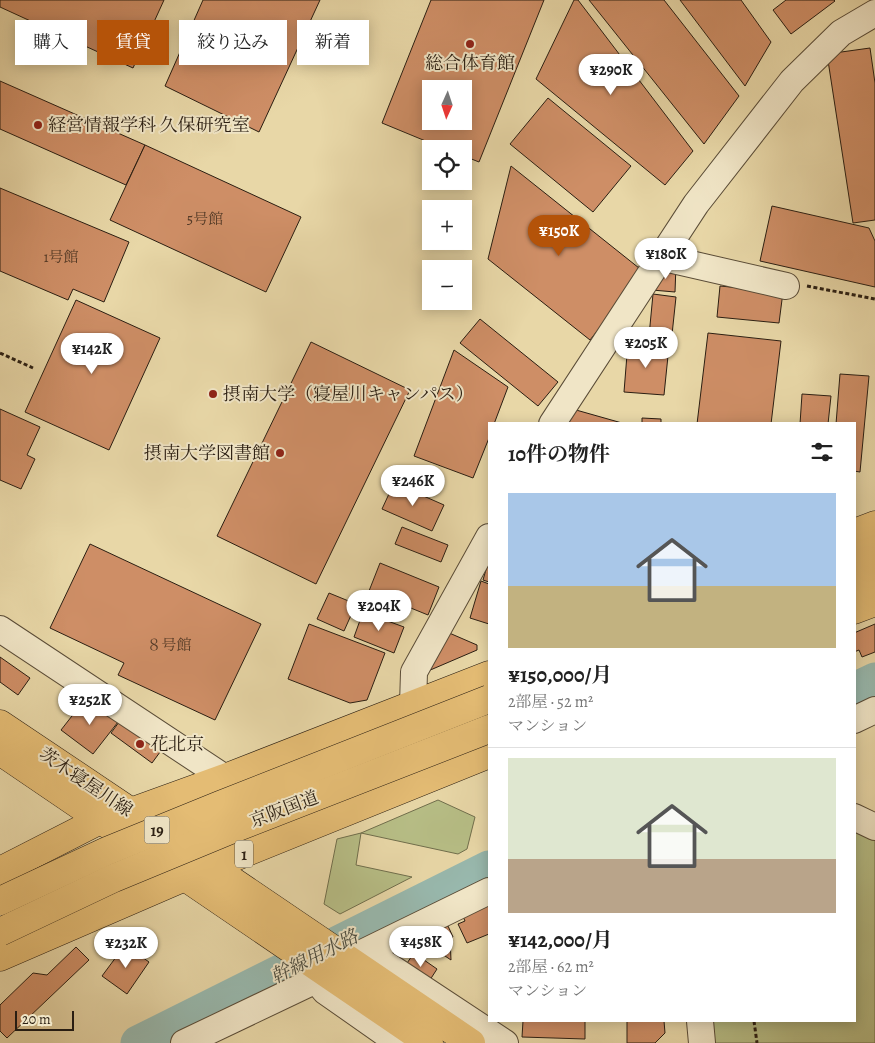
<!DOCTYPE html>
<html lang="ja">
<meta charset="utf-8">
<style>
:root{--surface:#fff;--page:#f6f6f6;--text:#222;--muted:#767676;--line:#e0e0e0;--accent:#b45309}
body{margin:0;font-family:Alegreya,"Noto Serif JP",serif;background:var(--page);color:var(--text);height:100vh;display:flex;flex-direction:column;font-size:19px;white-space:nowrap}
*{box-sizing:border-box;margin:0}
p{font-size:16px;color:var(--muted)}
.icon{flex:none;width:28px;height:28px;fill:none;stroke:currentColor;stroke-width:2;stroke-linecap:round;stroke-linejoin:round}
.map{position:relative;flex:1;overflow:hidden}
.sheet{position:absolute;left:488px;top:422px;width:368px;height:600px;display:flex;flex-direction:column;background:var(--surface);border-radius:0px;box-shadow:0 2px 12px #0003}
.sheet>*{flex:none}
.hud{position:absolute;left:15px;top:20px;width:398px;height:45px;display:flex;gap:10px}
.needle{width:32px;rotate:183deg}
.tools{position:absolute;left:422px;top:80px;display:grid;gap:10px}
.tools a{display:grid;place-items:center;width:50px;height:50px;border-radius:0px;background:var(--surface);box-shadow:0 2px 12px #0003;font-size:25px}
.scale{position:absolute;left:15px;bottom:12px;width:59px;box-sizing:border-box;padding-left:5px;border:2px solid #2a1e12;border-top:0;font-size:14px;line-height:18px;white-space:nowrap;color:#2a1e12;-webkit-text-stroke:4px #f0e5c6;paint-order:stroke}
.price{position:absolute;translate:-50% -42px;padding:0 11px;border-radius:18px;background:#fff;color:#222;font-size:16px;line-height:32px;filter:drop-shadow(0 1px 2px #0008)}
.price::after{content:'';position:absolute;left:50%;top:30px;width:15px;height:11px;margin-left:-8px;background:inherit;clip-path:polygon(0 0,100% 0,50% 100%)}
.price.current{background:var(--accent);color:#fff}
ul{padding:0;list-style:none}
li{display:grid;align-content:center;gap:10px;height:265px;padding:0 20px}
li+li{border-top:1px solid var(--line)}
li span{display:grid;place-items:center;height:155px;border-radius:0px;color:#555}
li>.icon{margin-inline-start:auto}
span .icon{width:90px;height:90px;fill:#fffc;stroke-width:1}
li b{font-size:21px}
h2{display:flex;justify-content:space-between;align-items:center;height:60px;padding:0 20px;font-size:21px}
.pill{padding:0 18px;border-radius:0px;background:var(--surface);box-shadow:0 2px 12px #0003;font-size:18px;line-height:45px}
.pill.current{background:var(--accent);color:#fff}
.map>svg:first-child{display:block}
</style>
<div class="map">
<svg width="875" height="1043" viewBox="0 0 875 1043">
<rect width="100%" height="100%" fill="#e8d7a7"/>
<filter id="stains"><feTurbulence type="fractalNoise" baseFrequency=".004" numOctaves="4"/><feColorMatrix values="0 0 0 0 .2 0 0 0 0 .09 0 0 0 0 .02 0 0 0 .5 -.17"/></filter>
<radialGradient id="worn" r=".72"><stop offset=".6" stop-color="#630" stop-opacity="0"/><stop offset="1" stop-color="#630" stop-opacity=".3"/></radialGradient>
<g fill="#b7be86" stroke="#706e4c">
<path d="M438,800L475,817L467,849L458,854L361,833L356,865L412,877L340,914L324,904L337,839L361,833Z"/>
<path d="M854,824L875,834V1043H711L710,1021H854Z"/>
</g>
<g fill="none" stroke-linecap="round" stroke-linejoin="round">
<g stroke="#98b8ad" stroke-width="35">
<path d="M854,690L875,680"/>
<path d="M138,1043L489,868"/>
</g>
</g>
<g fill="#ce8e66" stroke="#2a1e12" fill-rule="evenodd">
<path d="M0,0H164L133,68L0,7Z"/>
<path d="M203,0H320L259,132L165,86Z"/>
<path d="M431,0H544L479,162L464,156V149H445L382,123ZM431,89H464V121H431Z"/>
<path d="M574,0H578L693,151L665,185L536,79Z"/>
<path d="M589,0H664L739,96L704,144Z"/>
<path d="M680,0H741L771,42L745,86Z"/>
<path d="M786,0H834L835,1L791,34L773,10Z"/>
<path d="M870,48L875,83V220L853,223L827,54Z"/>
<path d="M0,81L145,145L126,185L0,129Z"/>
<path d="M548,98L631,166L593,212L510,144Z"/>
<path d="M145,145L301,217L266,292L110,220Z"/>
<path d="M511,166L644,272L590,340L488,259Z"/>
<path d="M0,188L129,242L104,302L73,289L68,300L0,271Z"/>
<path d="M772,206L869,228L875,241V287L760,261Z"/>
<path d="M676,265L675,292L652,290L658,271Z"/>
<path d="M720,286L783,292L779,323L717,317Z"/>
<path d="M653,294L676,297L671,344L656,342V336H649Z"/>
<path d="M76,300L160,338L109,450L25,412Z"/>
<path d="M480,319L558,382L538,406L460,343Z"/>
<path d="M708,333L781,341L771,424H697Z"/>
<path d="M311,342L410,390L316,584L217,536Z"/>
<path d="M628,342L669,346L664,395L624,392Z"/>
<path d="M454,350L508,387L494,424H489V438L473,478L414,456Z"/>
<path d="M840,374L869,376L860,472L854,471V424H836Z"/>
<path d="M802,394L831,396L828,424H800Z"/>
<path d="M569,408L622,423L564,424Z"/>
<path d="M0,409L40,427L27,455L35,459L21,489L0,480Z"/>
<path d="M642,418L661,419V424H642Z"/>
<path d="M394,483L444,505L432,531L382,509Z"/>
<path d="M402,527L448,545L441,562L395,544Z"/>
<path d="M90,544L261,624L215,720L118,675L124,663L50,628Z"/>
<path d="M489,559V582L483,580Z"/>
<path d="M380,563L439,587L428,615L369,591Z"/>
<path d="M481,581L489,584V624L470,618Z"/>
<path d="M329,593L356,604L344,631L317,619Z"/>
<path d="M363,612L404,627L394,653L354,637Z"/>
<path d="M309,624L385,653L367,700L350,703L288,679Z"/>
<path d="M875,624V652L862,657L859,650L854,652V633Z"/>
<path d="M440,629L477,645V650L428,671Z"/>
<path d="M0,657L30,678L18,695L0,682Z"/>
<path d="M86,698L118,722L93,754L61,730Z"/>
<path d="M122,718L163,748L152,763L111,733Z"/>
<path d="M489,900V934L467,943L458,924L465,921L461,912Z"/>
<path d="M448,926L453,937L450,938L451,960L418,938Z"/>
<path d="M125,945L149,962L127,994L102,976Z"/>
<path d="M76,947L89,960L7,1038L0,1031V1005L33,973L47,975Z"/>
<path d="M414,953L437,969L428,983L405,966Z"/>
<path d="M523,1021H585V1039L522,1037Z"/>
<path d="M627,1021H664L665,1033L655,1043H627Z"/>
</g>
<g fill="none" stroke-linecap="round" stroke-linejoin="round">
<g stroke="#5a4c37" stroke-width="28">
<g id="minor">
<path d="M660,257L786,286"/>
<path d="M552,424L696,204L792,81L841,33L875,13"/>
<path d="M0,629L225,778"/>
<path d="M854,720L875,710"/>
<path d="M417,726L413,705L414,672L489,537"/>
<path d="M854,817L875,827"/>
<path d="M339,951L358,955L384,963L505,1043"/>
<path d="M358,955L489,891"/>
<path d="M310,964L316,980L325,991L399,1043"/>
<path d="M700,1021L702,1043"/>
<path d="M184,1043L316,980"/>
</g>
</g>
<g stroke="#2a1e12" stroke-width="29">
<g id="major">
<path d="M0,724L146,822"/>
<path d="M0,751L429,1043"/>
<path d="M194,855L471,1043"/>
</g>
</g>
<g stroke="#2a1e12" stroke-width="29">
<g id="highway">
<path d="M854,533L875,525"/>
<path d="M854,558L875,550"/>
<path d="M854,586L875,578"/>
<path d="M854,610L875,602"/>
<path d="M0,871L100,820L131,812L225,778L489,675"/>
<path d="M0,957L185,877L489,754"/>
</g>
</g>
<g stroke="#2a1e12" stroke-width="3" stroke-dasharray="4 2.5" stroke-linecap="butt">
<path d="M807,286L875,299"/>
<path d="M0,353L33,368"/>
<path d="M754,1021L757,1043"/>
</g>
<use href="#minor" stroke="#f0e5c6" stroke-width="26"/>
<use href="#major" stroke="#e4bc74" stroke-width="28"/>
<use href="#highway" stroke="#e4bc74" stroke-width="28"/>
<g stroke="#2a1e12" stroke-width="29" stroke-linecap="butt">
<g id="highway-bridge">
<path d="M0,901L107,851L220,805L489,699"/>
<path d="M0,932L114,878L230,830L489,729"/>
</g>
</g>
<use href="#highway-bridge" stroke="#e4bc74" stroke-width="28"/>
</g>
<g fill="#8f2418" stroke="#f0e5c6" stroke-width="2">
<circle cx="470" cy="44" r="5"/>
<circle cx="38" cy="125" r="5"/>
<circle cx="213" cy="394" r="5"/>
<circle cx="280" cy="453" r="5"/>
<circle cx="140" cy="744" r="5"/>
</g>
<g text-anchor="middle" stroke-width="4" stroke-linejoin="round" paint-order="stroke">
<g font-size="15" fill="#533a27">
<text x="205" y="224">5号館</text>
<text x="61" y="262">1号館</text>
<text x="169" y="650">８号館</text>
</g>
<g fill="#f0e5c6" stroke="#655a48" stroke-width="1">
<rect x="144.5" y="816.5" width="25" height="27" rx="4"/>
<rect x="235" y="840.5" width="18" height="27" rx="4"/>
</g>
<g font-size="16" font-weight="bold" fill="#2a1e12">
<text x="157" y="836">19</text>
<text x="244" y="860">1</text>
</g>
<g font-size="18" fill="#2a1e12" stroke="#f0e5c6" text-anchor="start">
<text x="470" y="69" text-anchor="middle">総合体育館</text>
<text x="48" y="131">経営情報学科 久保研究室</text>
<text x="223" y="400">摂南大学（寝屋川キャンパス）</text>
<text x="270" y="459" text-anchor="end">摂南大学図書館</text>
<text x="150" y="750">花北京</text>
</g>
<g font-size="18" fill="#2a1e12" stroke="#f0e5c6">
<text transform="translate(86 782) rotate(34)" y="6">茨木寝屋川線</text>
<text transform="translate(284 809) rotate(-21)" y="6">京阪国道</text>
</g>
<g font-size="19" font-style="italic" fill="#4b4c40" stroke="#f0e5c6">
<text transform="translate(314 956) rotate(-27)" y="7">幹線用水路</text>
</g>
</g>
<rect width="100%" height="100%" filter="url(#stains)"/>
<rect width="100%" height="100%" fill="url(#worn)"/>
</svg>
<div class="tools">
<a><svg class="needle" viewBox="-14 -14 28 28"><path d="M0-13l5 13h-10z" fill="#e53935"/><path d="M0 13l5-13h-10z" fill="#767676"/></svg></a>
<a><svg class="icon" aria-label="locate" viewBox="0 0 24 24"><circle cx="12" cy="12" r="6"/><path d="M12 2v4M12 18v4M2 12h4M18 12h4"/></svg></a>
<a>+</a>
<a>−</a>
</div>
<div class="scale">20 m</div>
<b class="price" style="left:611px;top:96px">¥290K</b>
<b class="price current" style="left:559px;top:257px">¥150K</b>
<b class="price" style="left:666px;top:280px">¥180K</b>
<b class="price" style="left:646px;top:369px">¥205K</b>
<b class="price" style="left:92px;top:375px">¥142K</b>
<b class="price" style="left:413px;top:507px">¥246K</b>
<b class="price" style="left:379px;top:632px">¥204K</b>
<b class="price" style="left:90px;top:726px">¥252K</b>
<b class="price" style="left:421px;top:968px">¥458K</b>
<b class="price" style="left:126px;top:969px">¥232K</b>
<div class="hud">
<a class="pill">購入</a>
<a class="pill current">賃貸</a>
<a class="pill">絞り込み</a>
<a class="pill">新着</a>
</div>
<section class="sheet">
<h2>10件の物件<svg class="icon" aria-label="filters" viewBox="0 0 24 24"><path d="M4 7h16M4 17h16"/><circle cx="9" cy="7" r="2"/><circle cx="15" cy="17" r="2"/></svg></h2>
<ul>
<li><span style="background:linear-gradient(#a9c7e8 60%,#c2b280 0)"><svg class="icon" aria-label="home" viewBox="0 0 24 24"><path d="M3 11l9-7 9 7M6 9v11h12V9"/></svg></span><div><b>¥150,000/月</b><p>2部屋 · 52 m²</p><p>マンション</p></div></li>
<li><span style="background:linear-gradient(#dfe7d0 65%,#b9a48a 0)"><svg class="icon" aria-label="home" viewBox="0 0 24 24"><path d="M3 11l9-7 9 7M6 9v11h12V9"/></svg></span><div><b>¥142,000/月</b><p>2部屋 · 62 m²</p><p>マンション</p></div></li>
</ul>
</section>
</div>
